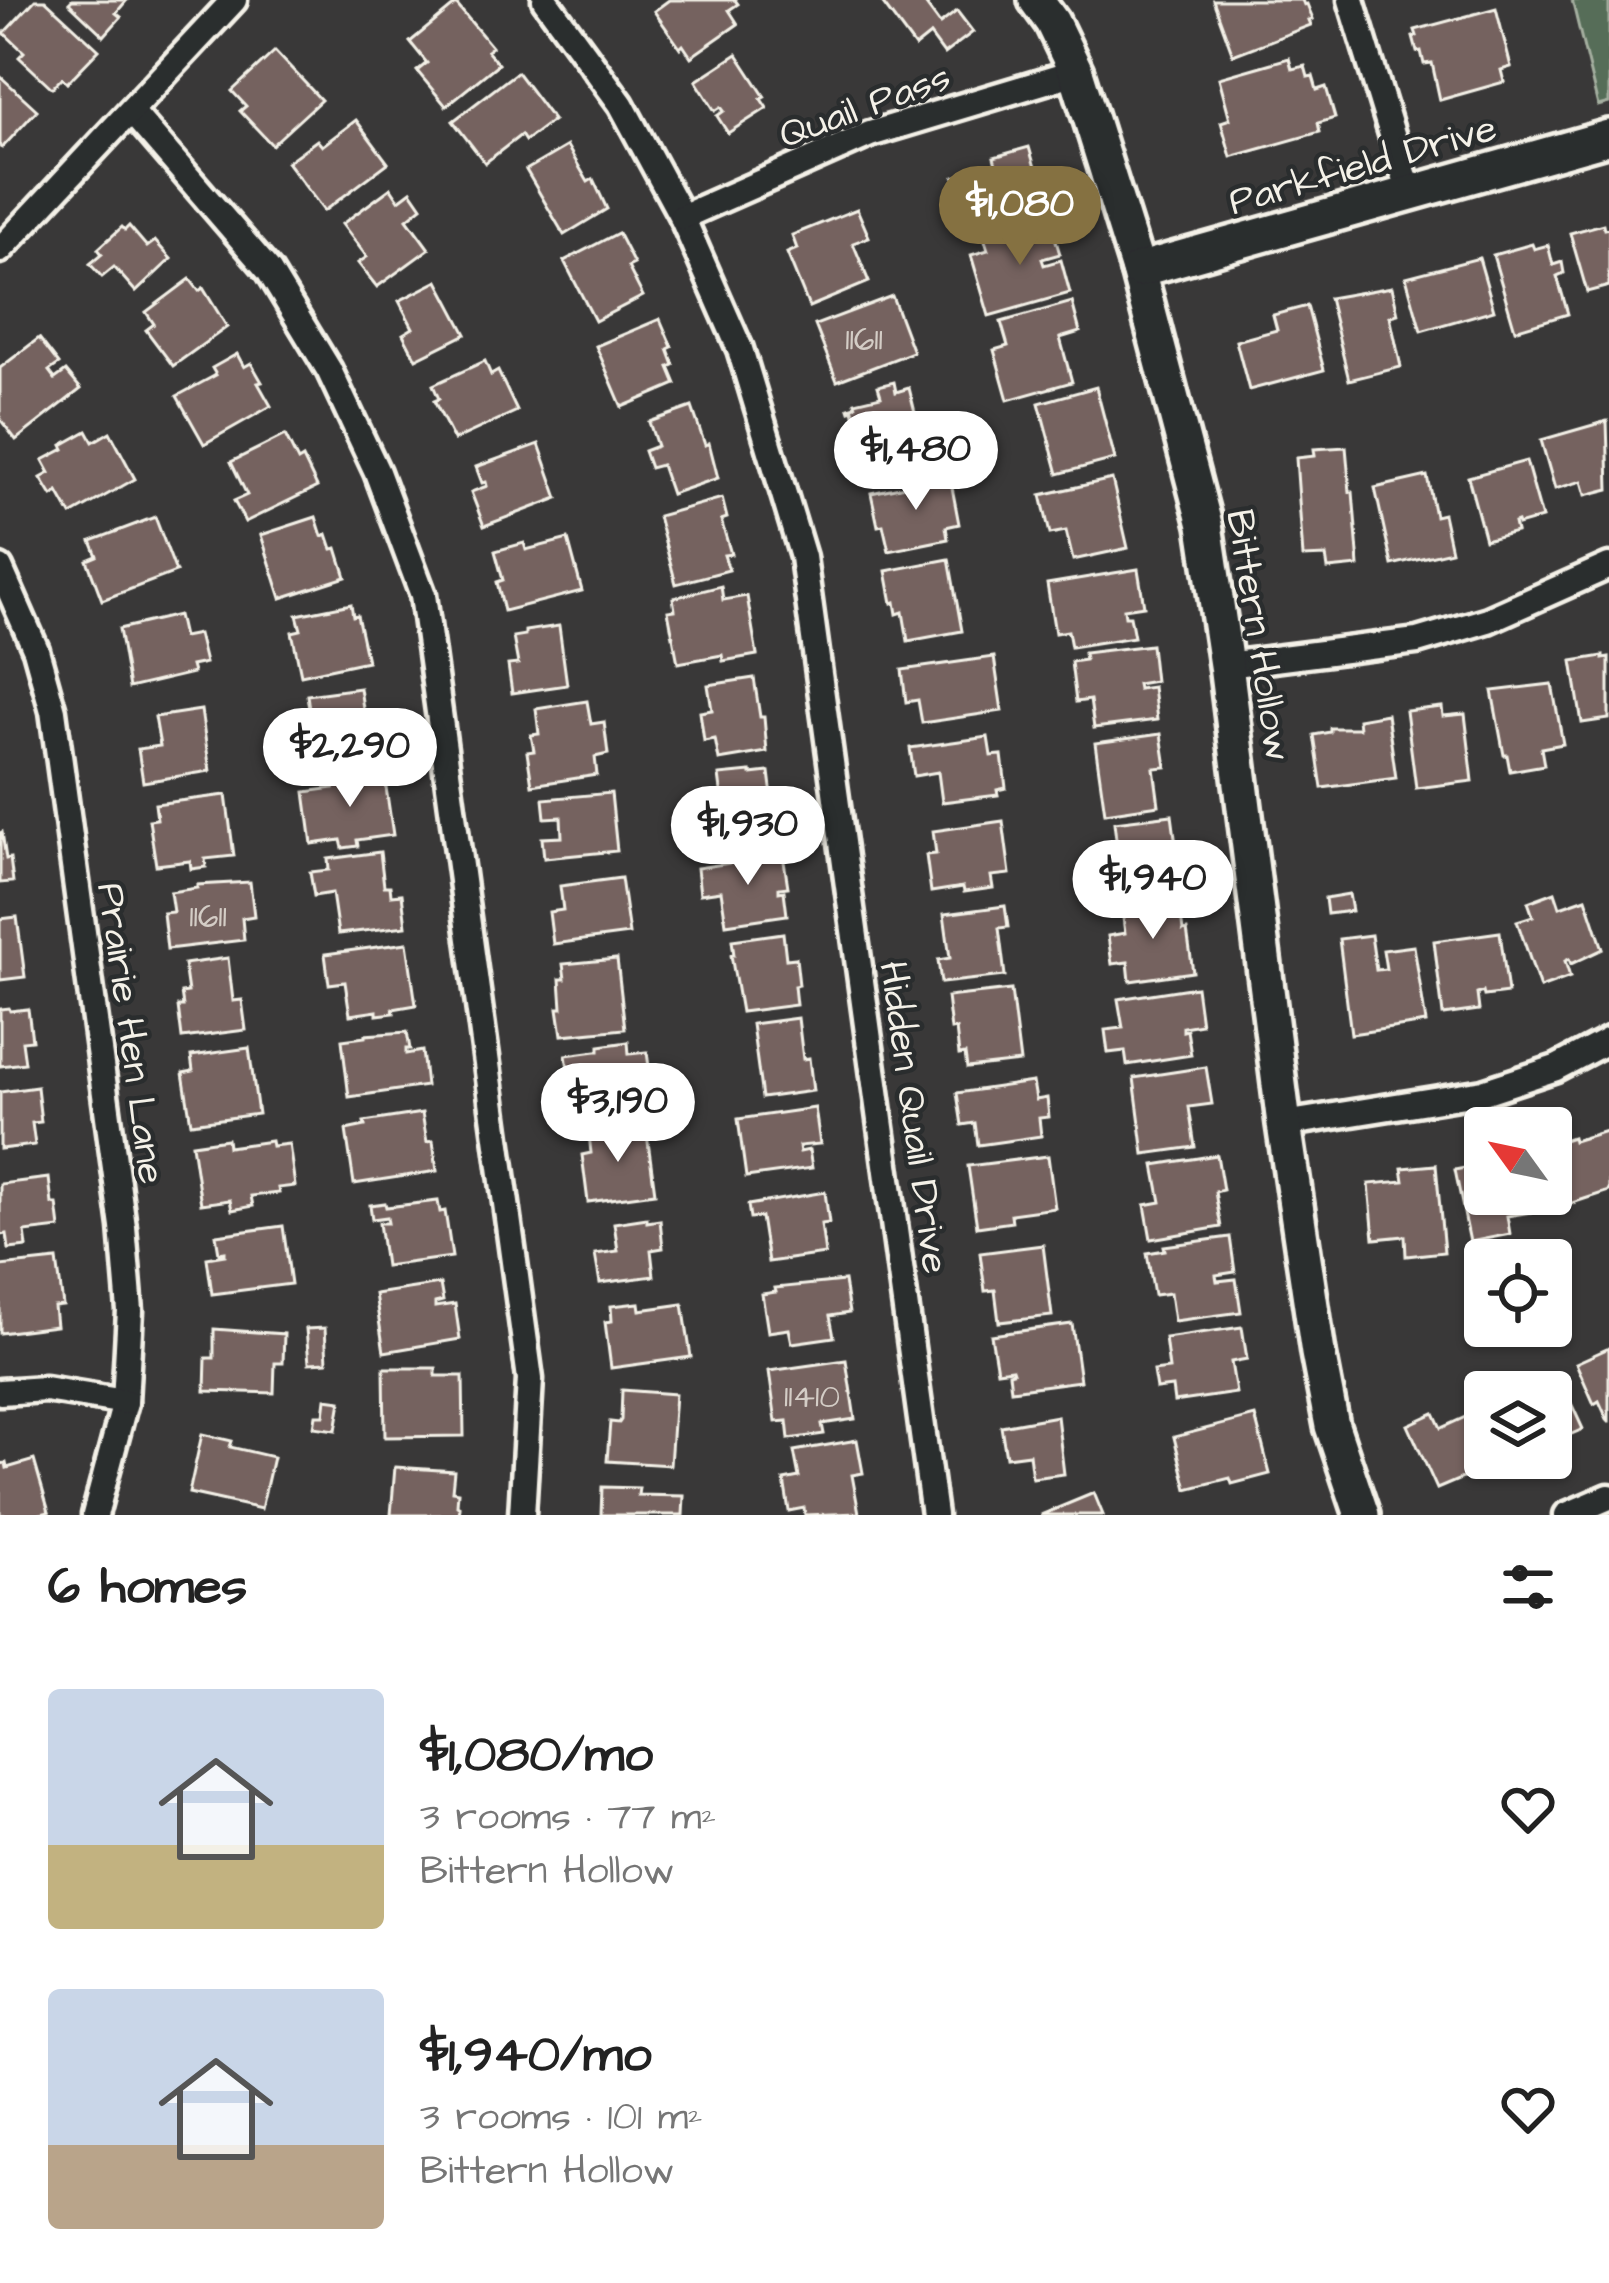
<!DOCTYPE html>
<meta charset="utf-8">
<style>
:root{--surface:#fff;--page:#f6f6f6;--text:#222;--muted:#767676;--accent:#857141}
body{margin:0;font-family:"Architects Daughter",sans-serif;background:var(--page);color:var(--text);height:100vh;display:flex;flex-direction:column;font-size:45px;white-space:nowrap}
*{box-sizing:border-box;margin:0}
p{font-size:39px;color:var(--muted)}
.icon{flex:none;width:66px;height:66px;fill:none;stroke:currentColor;stroke-width:2;stroke-linecap:round;stroke-linejoin:round}
.map{position:relative;height:1515px;overflow:hidden}
.sheet{display:flex;flex-direction:column;background:var(--surface);flex:1}
.sheet>*{flex:none}
.needle{width:78px;rotate:303deg}
.buttons{position:absolute;left:1464px;top:1107px;display:grid;gap:24px}
.buttons a{display:grid;place-items:center;width:108px;height:108px;border-radius:12px;background:var(--surface);box-shadow:0 3px 9px #0004;font-size:60px}
.price{position:absolute;translate:-50% -102px;padding:0 27px;border-radius:42px;background:#fff;color:#222;font-size:39px;line-height:78px;filter:drop-shadow(0 3px 6px #0008)}
.price::after{content:'';position:absolute;left:50%;top:72px;width:36px;height:27px;margin-left:-18px;background:inherit;clip-path:polygon(0 0,100% 0,50% 100%)}
.price.current{background:var(--accent);color:#fff}
ul{padding:0;list-style:none}
li{display:flex;align-items:center;gap:36px;height:300px;padding:0 48px}
li span{display:grid;place-items:center;flex:none;width:336px;height:240px;border-radius:12px;color:#555}
li>.icon{margin-inline-start:auto}
span .icon{width:144px;height:144px;fill:#fffc;stroke-width:1}
li b{font-size:51px}
h2{display:flex;justify-content:space-between;align-items:center;height:144px;padding:0 48px;font-size:51px}
.map>svg:first-child{display:block}
</style>
<div class="map">
<svg width="1609" height="1515" viewBox="0 0 1609 1515">
<rect width="100%" height="100%" fill="#393838"/>
<filter id="ink" filterUnits="userSpaceOnUse"><feTurbulence type="fractalNoise" baseFrequency=".00833" numOctaves="2"/><feDisplacementMap in="SourceGraphic" scale="24" xChannelSelector="R" yChannelSelector="G"/><feConvolveMatrix kernelMatrix="1 2 1 2 8 2 1 2 1" color-interpolation-filters="sRGB"/></filter>
<g filter="url(#ink)">
<path fill="#566d59" stroke="#a5afa0" stroke-width="3" d="M1572,0H1609V103L1598,106Z"/>
<g fill="#74625e" stroke="#f4f1e8" stroke-width="3">
<path d="M35,0H45L99,50L67,83L62,78L52,88L19,57L24,52L4,33Z"/>
<path d="M72,0H127L116,13L121,17L104,36L69,3Z"/>
<path d="M669,0H735L738,4L729,10L738,24L691,57L683,45L680,48L654,11Z"/>
<path d="M880,0H933L926,5L940,24L957,11L973,32L944,54L930,35L915,47Z"/>
<path d="M1213,0H1302L1304,5L1307,4L1313,19L1309,20L1311,25L1233,55Z"/>
<path d="M456,4L492,47L487,51L498,64L446,106L417,71L427,63L410,42Z"/>
<path d="M1496,8L1511,67L1501,70L1504,82L1440,100L1432,63L1424,64L1421,51L1417,52L1413,37L1417,36L1415,30Z"/>
<path d="M275,51L321,100L272,145L240,111L246,106L232,91Z"/>
<path d="M737,54L765,97L761,99L767,108L728,133L717,116L724,111L721,107L715,111L696,81Z"/>
<path d="M1289,58L1292,69L1305,66L1308,77L1313,76L1317,90L1326,87L1335,118L1318,123L1320,132L1231,157L1221,122L1230,119L1219,78Z"/>
<path d="M517,72L553,120L525,141L521,135L485,163L453,121Z"/>
<path d="M0,76L37,110L2,148L0,147Z"/>
<path d="M356,120L388,163L324,211L287,162L317,140L322,146Z"/>
<path d="M567,146L588,182L593,179L607,209L564,235L526,170Z"/>
<path d="M1029,147L1046,205L969,228L954,177L996,165L994,157Z"/>
<path d="M391,188L399,200L411,191L422,207L407,219L429,249L377,287L358,263L367,257L342,224Z"/>
<path d="M857,209L869,237L853,243L869,282L809,307L787,253L797,249L792,235Z"/>
<path d="M1049,218L1060,254L1042,259L1044,265L1061,260L1070,293L989,316L971,255L988,250L984,237Z"/>
<path d="M1603,224L1604,229L1609,228V286L1587,292L1570,233Z"/>
<path d="M129,226L147,247L155,241L171,259L136,292L114,267L102,277L90,264L102,254L98,249L122,227L125,230Z"/>
<path d="M618,233L634,264L628,267L643,296L595,321L564,261Z"/>
<path d="M1532,244L1534,249L1548,245L1553,265L1562,262L1564,273L1557,276L1568,314L1515,330L1493,255Z"/>
<path d="M1479,258L1494,310L1421,331L1406,277Z"/>
<path d="M190,279L199,291L203,288L227,327L173,366L146,330L154,324L146,312Z"/>
<path d="M438,281L466,334L416,359L403,334L413,328L399,301Z"/>
<path d="M1392,287L1398,314L1390,316L1401,367L1349,380L1329,298Z"/>
<path d="M892,296L913,352L837,381L815,325Z"/>
<path d="M1072,302L1080,332L1060,338L1072,382L1008,400L994,350L1008,346L1001,322Z"/>
<path d="M1307,306L1324,370L1249,390L1236,341L1277,330L1273,315Z"/>
<path d="M660,319L672,347L668,349L674,365L669,367L676,384L622,407L596,346Z"/>
<path d="M39,338L59,364L49,371L55,379L66,371L81,389L16,440L0,419V368Z"/>
<path d="M237,354L244,367L251,363L262,382L258,383L271,406L204,444L177,396L216,375L212,368Z"/>
<path d="M485,361L491,375L498,371L517,411L454,440L434,401L439,399L433,385Z"/>
<path d="M894,382L896,392L909,388L923,445L866,460L853,410L850,411L849,408L856,406L855,402L881,396L878,386Z"/>
<path d="M1096,387L1115,459L1058,474L1039,403Z"/>
<path d="M692,407L705,445L709,443L718,478L671,494L661,465L650,468L644,451L657,446L649,422Z"/>
<path d="M1607,421L1609,489L1586,495L1582,481L1555,489L1541,440Z"/>
<path d="M87,431L93,442L110,432L135,479L71,515L58,492L52,496L41,478L50,473L43,460L64,449L62,445Z"/>
<path d="M285,435L298,461L303,458L317,487L245,522L234,501L247,495L231,462Z"/>
<path d="M539,444L558,498L484,526L471,492L487,486L486,482L482,483L476,467Z"/>
<path d="M1346,447L1350,492H1353L1359,566L1328,569L1326,556L1303,557L1296,458L1315,456L1314,449Z"/>
<path d="M1526,461L1542,518L1518,525L1517,522L1514,523L1516,532L1485,540L1468,477Z"/>
<path d="M1427,476L1435,516L1443,514L1451,551L1392,565L1375,488Z"/>
<path d="M938,479L939,484L951,482L959,524L946,527L948,539L889,551L883,525L878,526L871,493Z"/>
<path d="M1112,479L1128,548L1073,560L1066,531L1050,534L1041,495Z"/>
<path d="M722,498L727,518L721,520L731,554L724,555L729,570L676,584L658,516Z"/>
<path d="M155,517L176,572L102,600L87,560L97,556L91,541Z"/>
<path d="M316,517L322,536L327,534L332,549L337,548L346,577L281,598L261,535Z"/>
<path d="M568,539L582,591L504,611L497,582L503,580L495,551L524,543L526,550Z"/>
<path d="M949,559L962,631L908,641L903,612L897,614L895,602L892,603L886,571Z"/>
<path d="M1138,569L1144,606L1124,609L1125,616H1130L1134,637L1071,647L1068,631L1055,633L1047,584Z"/>
<path d="M721,586L723,600L747,596L757,655L723,661L722,655L678,663L668,611L675,610L673,598Z"/>
<path d="M351,604L353,616L357,615L367,661L301,675L292,632L301,630L297,615Z"/>
<path d="M178,615L183,637L198,634L205,663L191,666L193,673L129,688L119,629Z"/>
<path d="M559,626L567,685L512,693L508,665L518,664L513,637L525,635V631Z"/>
<path d="M1151,645L1155,681L1137,684L1138,689L1153,687L1157,720L1094,728L1090,700L1076,702L1071,662L1085,660L1084,653Z"/>
<path d="M1603,656V659L1609,658V719L1582,723L1572,661Z"/>
<path d="M994,657L1002,711L922,723L918,700L906,702L902,670Z"/>
<path d="M754,678L760,717H764L767,752L719,760L715,739L704,741L700,712L712,710L708,685Z"/>
<path d="M1552,684L1563,744L1541,748L1544,765L1510,771L1507,755H1504L1492,691Z"/>
<path d="M360,688L365,722L376,721L381,757L317,766L307,695Z"/>
<path d="M587,701L591,724L604,722L608,754L595,757L597,775L532,785L527,752L534,751L531,735L539,734L536,709Z"/>
<path d="M1442,707L1443,716L1465,714L1473,781L1416,788L1406,711Z"/>
<path d="M201,710L210,771L143,782L138,749L160,746L155,717Z"/>
<path d="M1387,714L1396,778L1322,788L1314,735L1330,732V728H1359L1358,719Z"/>
<path d="M1161,734L1166,767L1154,768L1159,805L1105,813L1095,743Z"/>
<path d="M988,737L991,756L1002,755L1006,788L997,790L998,795L942,802L938,772L914,776L910,748Z"/>
<path d="M349,770L350,779L384,774L393,835L357,840L358,846L343,848L341,840L312,844L305,792L334,788L332,772Z"/>
<path d="M751,772V774L769,772L773,804L763,806L767,832L712,838L710,815L724,814L719,775Z"/>
<path d="M611,793L617,851L544,858L542,838L562,837L561,817L545,818L543,799Z"/>
<path d="M226,795L234,856L205,859L206,867L191,869L190,861L156,865L149,820L157,819L155,804Z"/>
<path d="M1172,815L1182,890L1123,898L1114,822Z"/>
<path d="M1003,821L1010,874L991,876L993,888L964,892L963,887L931,892L926,855L936,854L933,831Z"/>
<path d="M2,832L6,859L10,858L13,882L0,883V833Z"/>
<path d="M380,852L384,886H390L391,895L402,894L406,926L338,934L332,893L314,896L310,872L329,870L328,859Z"/>
<path d="M783,855L788,887L779,888V892L784,891L787,915L726,924L721,891L700,894L697,868Z"/>
<path d="M621,878L629,934L553,944L549,912L563,910L560,886Z"/>
<path d="M250,882L254,916L242,918L244,940L167,949L163,913L173,912L170,892L197,888V885Z"/>
<path d="M1555,892L1560,907L1586,898L1603,949L1571,964L1569,959L1565,961L1570,977L1540,988L1517,921L1533,916L1528,902Z"/>
<path d="M1349,894L1352,911L1327,914L1325,898Z"/>
<path d="M1179,901L1183,931L1187,930L1193,972L1130,981L1128,962L1112,964L1108,936L1125,933L1122,910Z"/>
<path d="M1005,906L1008,927L999,928L1005,976L941,983L938,960L950,958L944,914Z"/>
<path d="M17,917L25,977L0,980V919Z"/>
<path d="M1500,932L1508,993L1484,996L1483,992L1477,994L1479,1010L1443,1015L1434,941Z"/>
<path d="M783,933L786,959L796,958L799,985L794,986L796,1005L741,1012L731,955H734L732,940Z"/>
<path d="M1371,935L1376,970L1386,969L1383,950L1414,946L1426,1023L1351,1034L1339,939Z"/>
<path d="M407,943L416,1005L393,1009L394,1013L377,1015V1011L350,1015L345,982L329,984L325,954Z"/>
<path d="M228,958L233,1001L242,1000L246,1030L182,1038L178,1006H183L181,993L188,992L184,964Z"/>
<path d="M617,959L625,1029L562,1035L558,1008H562L560,979H565L563,964Z"/>
<path d="M1196,987L1201,1024L1183,1027V1031L1187,1030L1191,1055L1127,1065L1125,1051L1108,1053L1105,1030L1123,1028L1118,999Z"/>
<path d="M1011,990L1020,1062L967,1068L965,1054L959,1055L956,1029L951,1030L947,997Z"/>
<path d="M9,1008L10,1011L28,1009L32,1040L22,1041L25,1063L0,1066V1009Z"/>
<path d="M798,1018L803,1059L809,1058L813,1091L762,1098L752,1024Z"/>
<path d="M407,1032L410,1049H406V1054L422,1051L426,1086L349,1097L342,1040L365,1037V1035Z"/>
<path d="M628,1042L629,1054L647,1052L654,1105L575,1116L566,1055L596,1051H599V1046Z"/>
<path d="M249,1048L258,1114L191,1123L183,1073L193,1071L191,1056Z"/>
<path d="M1206,1067L1212,1104L1189,1107L1195,1147L1144,1154L1134,1078Z"/>
<path d="M1033,1082L1036,1100L1047,1098L1049,1117L1039,1118L1041,1136L978,1145L975,1123L962,1125L957,1093Z"/>
<path d="M37,1087L41,1122L32,1123L35,1145L0,1149V1092Z"/>
<path d="M815,1108L820,1144L799,1146L800,1152L809,1150L812,1168L746,1177L738,1119Z"/>
<path d="M422,1113L427,1142L433,1141L437,1171L354,1184L346,1130L365,1126L364,1122Z"/>
<path d="M646,1127L655,1193L588,1202L582,1155L591,1153L589,1134Z"/>
<path d="M1609,1130V1191L1560,1207L1551,1178V1144L1572,1137L1573,1141Z"/>
<path d="M227,1139L228,1147L271,1141L272,1146L289,1144L295,1186L278,1188L279,1193L251,1196L253,1206L232,1210L230,1200L201,1204L192,1144Z"/>
<path d="M1217,1155L1223,1190L1215,1192L1221,1227L1151,1239L1145,1205L1161,1202L1154,1165Z"/>
<path d="M1048,1156L1055,1208L1011,1214L1012,1222L977,1227L968,1166Z"/>
<path d="M1485,1164V1194H1535L1538,1211L1507,1216L1510,1234L1470,1242L1455,1170Z"/>
<path d="M1436,1165L1444,1252L1406,1256L1405,1236L1374,1239L1369,1184L1404,1181L1402,1168Z"/>
<path d="M49,1178L52,1204H57L60,1228L25,1232L27,1247L9,1249L7,1234L0,1235V1184Z"/>
<path d="M825,1192L829,1223L821,1224L825,1254L768,1262L761,1217L750,1218L748,1205Z"/>
<path d="M438,1201L440,1212L445,1211L452,1257L385,1266L379,1223H388L387,1217L372,1219L370,1205L385,1203L386,1207Z"/>
<path d="M647,1218V1222L660,1220L663,1248L651,1250L654,1276L600,1283L595,1254L618,1251L614,1223Z"/>
<path d="M283,1226L291,1284L212,1294L207,1258L225,1255V1252L219,1253L216,1235Z"/>
<path d="M1230,1237L1235,1272L1216,1275L1217,1281L1236,1279L1241,1312L1174,1321L1170,1293L1154,1295L1147,1253L1165,1250L1164,1246Z"/>
<path d="M1043,1245L1052,1316L999,1322L995,1290L985,1291L980,1253Z"/>
<path d="M57,1260L63,1306L54,1307L56,1326L0,1333V1266Z"/>
<path d="M844,1281L849,1313L830,1316L834,1337L792,1343L789,1329L768,1332L762,1294L776,1292L775,1288Z"/>
<path d="M440,1284L443,1301L435,1303V1307L455,1304L460,1339L384,1352L375,1294Z"/>
<path d="M639,1303L640,1310L683,1304L691,1357L611,1368L605,1322L612,1321L611,1306Z"/>
<path d="M1072,1324L1080,1381L1011,1390L1009,1373L1013,1372L1012,1369L997,1371L991,1335Z"/>
<path d="M1242,1327L1247,1359L1231,1362L1236,1393L1174,1402L1172,1387L1156,1389L1153,1371L1169,1369L1165,1338Z"/>
<path d="M325,1328L327,1362L309,1363L306,1329Z"/>
<path d="M214,1329L284,1334L283,1363H275L274,1393L205,1391L206,1358H214Z"/>
<path d="M1609,1348V1421H1608L1599,1401L1594,1404L1576,1363Z"/>
<path d="M846,1360L855,1419L822,1424L824,1434L789,1439L787,1421L776,1422L769,1371Z"/>
<path d="M384,1368H436V1376H463L464,1436L385,1437Z"/>
<path d="M1559,1377L1583,1429L1551,1443V1392L1497,1390L1524,1378L1530,1391Z"/>
<path d="M622,1390L675,1394L670,1465L607,1461L610,1422L619,1423L621,1420Z"/>
<path d="M326,1399L341,1401L336,1430L314,1427L316,1415H324Z"/>
<path d="M1481,1410L1485,1420V1458H1502L1505,1464L1474,1478L1472,1474L1437,1489L1408,1425L1434,1413L1441,1428Z"/>
<path d="M1057,1416L1064,1474L1032,1478L1029,1454L1006,1457L1001,1426Z"/>
<path d="M1255,1416L1270,1474L1232,1484L1230,1478L1187,1489L1174,1437Z"/>
<path d="M202,1434L232,1441L230,1447L273,1457L261,1509L189,1493Z"/>
<path d="M857,1440L863,1473L852,1475L859,1513L805,1515L804,1508L789,1511L784,1480L799,1477L794,1451Z"/>
<path d="M34,1460L49,1512L37,1515H0V1464L6,1463L7,1468Z"/>
<path d="M395,1467L454,1471L452,1491L458,1492L457,1505L460,1507L459,1515H391Z"/>
<path d="M602,1487L639,1488L638,1495L684,1496L683,1515H601Z"/>
<path d="M1094,1493L1103,1515H1041Z"/>
</g>
<g fill="none" stroke-linecap="round" stroke-linejoin="round">
<g stroke="#f4f1e8" stroke-width="33">
<g id="minor">
<path d="M545,0L621,104L682,217L740,349L803,557L934,1515"/>
<path d="M1351,0L1410,193"/>
<path d="M131,111L269,271L329,370L377,472L423,595L530,1379L522,1515"/>
<path d="M682,217L870,134L1076,72"/>
<path d="M0,250L234,0"/>
<path d="M0,568L36,650L53,711L123,1227L130,1311L125,1402L95,1515"/>
<path d="M1226,665L1417,641L1488,620L1609,566"/>
<path d="M1284,1124L1483,1092L1556,1068L1609,1040"/>
<path d="M0,1392L45,1389L125,1402"/>
<path d="M1567,1515L1609,1497"/>
</g>
</g>
<g stroke="#f4f1e8" stroke-width="42">
<g id="tertiary">
<path d="M1036,0L1052,22L1076,72L1138,270L1205,525L1226,665L1284,1124L1318,1353L1332,1426L1362,1515"/>
<path d="M1138,270L1609,137"/>
</g>
</g>
<path stroke="#f4f1e8" stroke-width="6" stroke-dasharray="3 9" stroke-linecap="butt" d="M1606,0L1609,9"/>
<use href="#minor" stroke="#2a2d2e" stroke-width="24"/>
<use href="#tertiary" stroke="#2a2d2e" stroke-width="33"/>
</g>
</g>
<g text-anchor="middle" stroke-width="9" stroke-linejoin="round" paint-order="stroke">
<g font-size="33" fill="#d4cdc6">
<text x="864" y="350">11611</text>
<text x="208" y="927">11611</text>
<text x="812" y="1407">11410</text>
</g>
<g font-size="39" fill="#f4f1e8" stroke="#2a2d2e">
<text transform="translate(864 104) rotate(-20)" y="14">Quail Pass</text>
<text transform="translate(1362 163) rotate(-16)" y="14">Parkfield Drive</text>
<text transform="translate(1261 635) rotate(81)" y="14">Bittern Hollow</text>
<text transform="translate(133 1033) rotate(82)" y="14">Prairie Hen Lane</text>
<text transform="translate(916 1117) rotate(82)" y="14">Hidden Quail Drive</text>
</g>
</g>
</svg>
<div class="buttons">
<a><svg class="needle" viewBox="-14 -14 28 28"><path d="M0-13l5 13h-10z" fill="#e53935"/><path d="M0 13l5-13h-10z" fill="#767676"/></svg></a>
<a><svg class="icon" aria-label="locate" viewBox="0 0 24 24"><circle cx="12" cy="12" r="6"/><path d="M12 2v4M12 18v4M2 12h4M18 12h4"/></svg></a>
<a><svg class="icon" aria-label="layers" viewBox="0 0 24 24"><path d="M12 4l9 5-9 5-9-5zM3 14l9 5 9-5"/></svg></a>
</div>
<b class="price current" style="left:1020px;top:268px">$1,080</b>
<b class="price" style="left:916px;top:513px">$1,480</b>
<b class="price" style="left:350px;top:810px">$2,290</b>
<b class="price" style="left:748px;top:888px">$1,930</b>
<b class="price" style="left:1153px;top:942px">$1,940</b>
<b class="price" style="left:618px;top:1165px">$3,190</b>
</div>
<section class="sheet">
<h2>6 homes<svg class="icon" aria-label="filters" viewBox="0 0 24 24"><path d="M4 7h16M4 17h16"/><circle cx="9" cy="7" r="2"/><circle cx="15" cy="17" r="2"/></svg></h2>
<ul>
<li><span style="background:linear-gradient(#c9d6e8 65%,#c2b280 0)"><svg class="icon" aria-label="home" viewBox="0 0 24 24"><path d="M3 11l9-7 9 7M6 9v11h12V9"/></svg></span><div><b>$1,080/mo</b><p>3 rooms · 77 m²</p><p>Bittern Hollow</p></div><svg class="icon" aria-label="heart" viewBox="0 0 24 24"><path d="M12 20l-8-8c-3-5 5-10 8-4 3-6 11-1 8 4z"/></svg></li>
<li><span style="background:linear-gradient(#c9d6e8 65%,#b9a48a 0)"><svg class="icon" aria-label="home" viewBox="0 0 24 24"><path d="M3 11l9-7 9 7M6 9v11h12V9"/></svg></span><div><b>$1,940/mo</b><p>3 rooms · 101 m²</p><p>Bittern Hollow</p></div><svg class="icon" aria-label="heart" viewBox="0 0 24 24"><path d="M12 20l-8-8c-3-5 5-10 8-4 3-6 11-1 8 4z"/></svg></li>
</ul>
</section>
